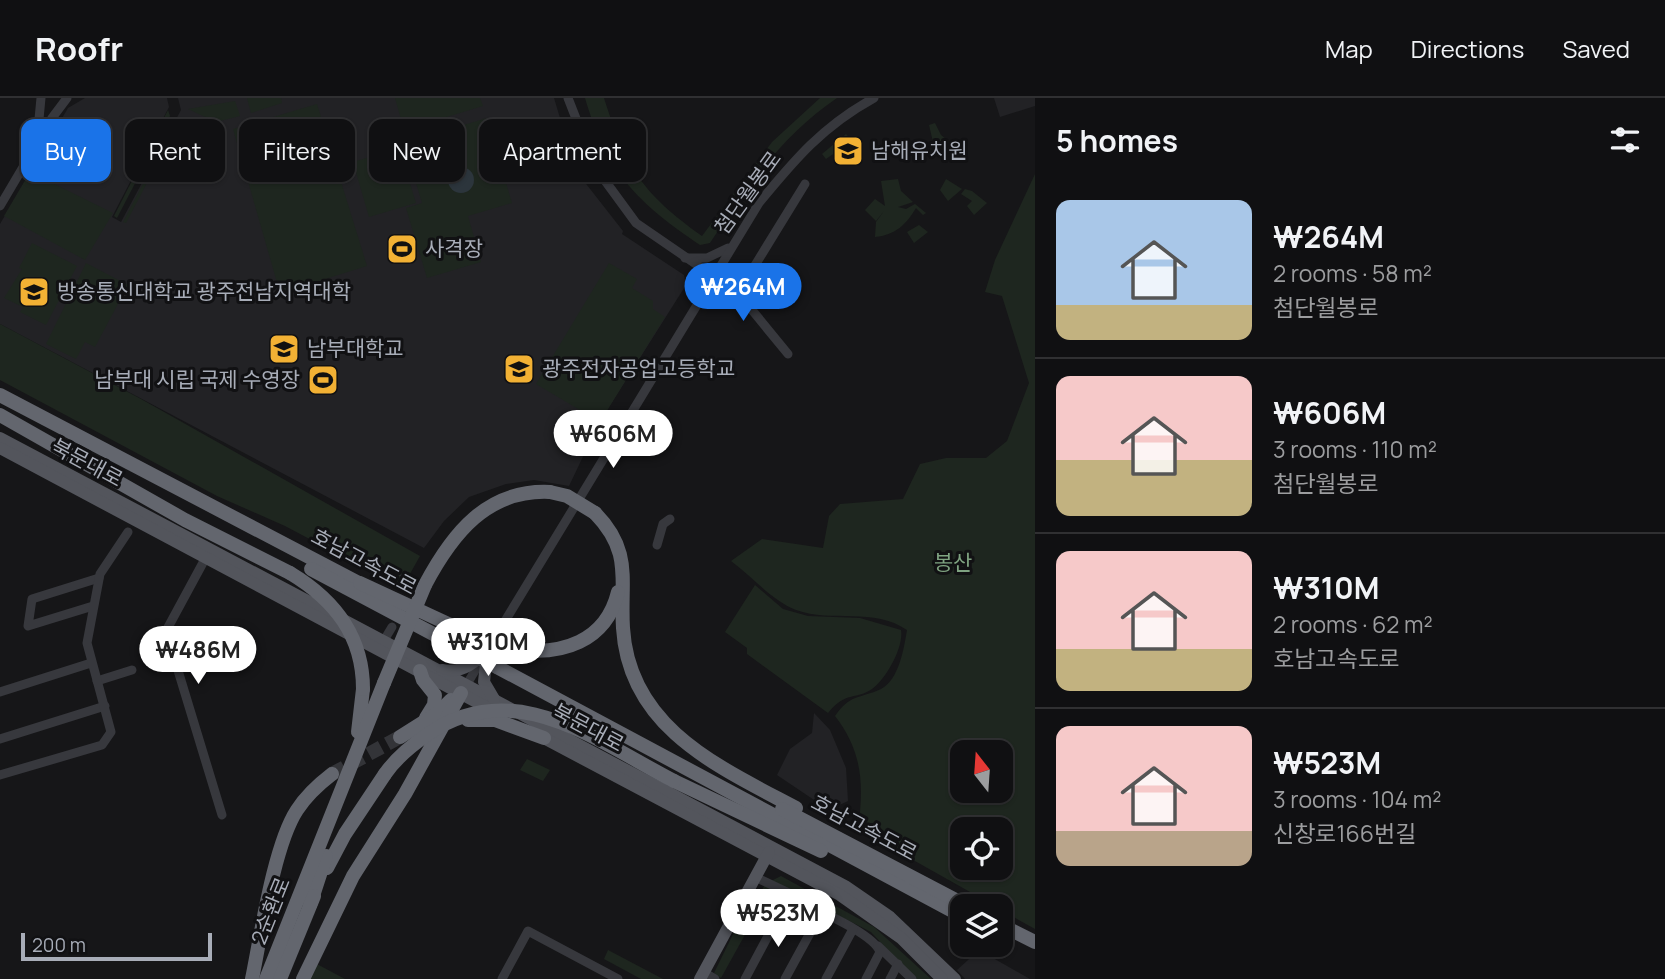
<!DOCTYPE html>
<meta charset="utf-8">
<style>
:root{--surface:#101012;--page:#1e1e20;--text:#f1f3f6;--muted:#9c9d9f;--line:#303032;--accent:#1a73e8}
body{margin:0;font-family:Manrope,"Noto Sans KR",sans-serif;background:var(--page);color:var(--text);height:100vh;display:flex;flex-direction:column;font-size:26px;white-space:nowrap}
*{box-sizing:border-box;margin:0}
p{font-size:23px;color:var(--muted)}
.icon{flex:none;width:38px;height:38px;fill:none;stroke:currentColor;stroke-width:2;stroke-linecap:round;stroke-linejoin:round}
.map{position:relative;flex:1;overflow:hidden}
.side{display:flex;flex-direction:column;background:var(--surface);width:630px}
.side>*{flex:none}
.hud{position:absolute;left:21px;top:21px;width:665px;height:63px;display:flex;gap:14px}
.needle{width:46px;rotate:343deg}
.fabs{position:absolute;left:950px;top:642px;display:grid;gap:14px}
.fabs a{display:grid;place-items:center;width:63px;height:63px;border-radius:14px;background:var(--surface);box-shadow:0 2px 5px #0004,0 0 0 2px var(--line);font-size:35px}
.scale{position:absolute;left:21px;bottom:18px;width:191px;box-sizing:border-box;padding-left:7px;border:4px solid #a8adb8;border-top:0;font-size:19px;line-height:24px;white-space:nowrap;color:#a8adb8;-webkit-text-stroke:5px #111113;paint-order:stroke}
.price{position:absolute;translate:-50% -60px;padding:0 16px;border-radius:24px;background:#fff;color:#222;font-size:23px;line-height:46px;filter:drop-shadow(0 2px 4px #0008)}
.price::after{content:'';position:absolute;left:50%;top:42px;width:21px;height:16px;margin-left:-10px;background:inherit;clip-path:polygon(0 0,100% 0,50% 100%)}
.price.selected{background:var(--accent);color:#fff}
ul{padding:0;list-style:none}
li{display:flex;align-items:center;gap:21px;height:175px;padding:0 21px}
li+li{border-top:2px solid var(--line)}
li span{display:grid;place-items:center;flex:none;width:196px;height:140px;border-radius:14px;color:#555}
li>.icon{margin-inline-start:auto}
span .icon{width:84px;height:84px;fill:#fffc;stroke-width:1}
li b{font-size:30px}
h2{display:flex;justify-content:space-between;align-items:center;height:84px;padding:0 21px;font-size:30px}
.chip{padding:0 24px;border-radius:14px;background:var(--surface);box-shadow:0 2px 5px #0004,0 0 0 2px var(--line);font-size:24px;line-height:63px}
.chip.selected{background:var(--accent);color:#fff}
header{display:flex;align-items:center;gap:42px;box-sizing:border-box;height:98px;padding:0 35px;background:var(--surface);border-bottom:2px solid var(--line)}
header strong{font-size:33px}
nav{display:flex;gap:38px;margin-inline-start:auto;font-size:24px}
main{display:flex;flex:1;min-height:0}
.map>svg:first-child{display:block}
</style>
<header>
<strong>Roofr</strong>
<nav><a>Map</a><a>Directions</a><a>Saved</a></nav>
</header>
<main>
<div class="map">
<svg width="1035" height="881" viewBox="0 0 1035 881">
<rect width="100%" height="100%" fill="#161618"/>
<g fill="#222225">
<path d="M85,0H167L169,9L112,119L121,124L181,12L178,0H554L576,73L623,133L622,136L684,177L686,187L600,323L569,388L534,382L506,386L469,399L444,423L424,450L0,226V126L68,10Z"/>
<path d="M994,0H1035V8L1000,19Z"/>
<path d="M814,615L830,632L846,670L848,703L829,712L777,677L790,651L812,635Z"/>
<path d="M979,852L1030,881H965L957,872Z"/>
</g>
<g fill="#1e261f" fill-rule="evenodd">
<path d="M247,0H281L282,5L251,15Z"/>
<path d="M395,0H480L483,8L404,32Z"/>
<path d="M585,0H604C626,70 642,95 702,138L772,44L820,0H837C782,37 746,90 710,145L700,147C637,104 607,75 585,0Z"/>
<path d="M235,3L240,18L216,24L188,11Z"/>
<path d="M317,6L367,168L280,195L233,31Z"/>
<path d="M168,12L170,18L117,120L114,118Z"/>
<path d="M178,19L181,20L126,125L123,124Z"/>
<path d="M183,20L216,35L214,41L181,25Z"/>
<path d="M487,20L512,105L468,118L481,164L427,180L406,110L422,105L404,45Z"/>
<path d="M935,25L941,37L952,46L948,52L933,44L929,27Z"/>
<path d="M846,36L852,43L826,61L822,56Z"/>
<path d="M399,50L416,105L369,119L353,64Z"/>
<path d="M220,52L223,60L182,73L180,64Z"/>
<path d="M30,74L113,115L85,162L4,118Z"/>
<path d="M1035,76V831L1001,812V808H995L858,731C864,688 863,654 835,618C850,596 859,601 881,591C899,582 904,550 907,532C874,509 832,525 796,512C771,502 753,479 731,463L762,441L823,450L829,418L840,406L903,401L920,366L946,360H986L1007,343L1029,285L1002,198L985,194L995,162ZM1001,654V693H962V654ZM962,732H1001V770H962Z"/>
<path d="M898,81L901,93L913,104L898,109L906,111L915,106L926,115L923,117L916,110C906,127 895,137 875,139L876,124L884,113L876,123L865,112L875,101L885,108L881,83Z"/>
<path d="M946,81L962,91L948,103L940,92Z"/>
<path d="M965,91L972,93L987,105L974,117L967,108L972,103L961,96Z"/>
<path d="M919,127L928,134L914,145L907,134Z"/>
<path d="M32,145L77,168L46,227L20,214L23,209L4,200L22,171L19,170Z"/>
<path d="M86,165L128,187L95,249L85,244L76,261L46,246Z"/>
<path d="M609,165L637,181L632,190L653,203V211L665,219L600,324L536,286Z"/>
<path d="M0,226L141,301L420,458L402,490L285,428L217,398L0,282Z"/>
<path d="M755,487L783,511L808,518L860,520L901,532C904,549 886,581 872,591C854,603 847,592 828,615L747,556V550L725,534Z"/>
<path d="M527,661L550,672L543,683L520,672Z"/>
<path d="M781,778L874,829L931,881H915L871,834L771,783Z"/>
<path d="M764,788H772L721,880L714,875L738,826L751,814Z"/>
<path d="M608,852L663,881H641L604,861Z"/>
<path d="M315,865L345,881H307Z"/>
</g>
<circle fill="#2c353c" cx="461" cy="82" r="13"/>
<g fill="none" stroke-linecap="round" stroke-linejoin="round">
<path stroke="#333438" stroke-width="9" stroke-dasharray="9 4.5" stroke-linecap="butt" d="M400,508L409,486L402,473"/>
<path stroke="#333438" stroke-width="14" stroke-dasharray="14 7" stroke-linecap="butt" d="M332,676L400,639"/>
<g stroke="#37383d" stroke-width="9">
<path d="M568,0L595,69L636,125L738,195L788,256"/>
<path d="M26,57L39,21L41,0"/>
<path d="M0,108L52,20L67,0"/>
<path d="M685,160H707L728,150"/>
<path d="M738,195L805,86"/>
<path d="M657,447L663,426L670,421"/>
<path d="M205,461L166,533L222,717"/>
<path d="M93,508L28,528L32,501L99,480"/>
<path d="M383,544L392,529"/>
<path d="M491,546L759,105C795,61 823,28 874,0"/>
<path d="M97,583L132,572"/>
<path d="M464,591L482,561"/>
<path d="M0,594L91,565"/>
<path d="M0,641L105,608"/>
<path d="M0,677L102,647L111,634L87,545L100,476L128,434"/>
<path d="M755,779L789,795L793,800C812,810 874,835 880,854L866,881"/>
<path d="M878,848L912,881"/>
<path d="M703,874L715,881"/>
<path d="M502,881L528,833L618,881"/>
<path d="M745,881L783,810L793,800"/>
<path d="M785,881L821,815"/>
<path d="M826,881L853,831"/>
<path d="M890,881L898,866"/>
</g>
<g stroke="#53555c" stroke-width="12">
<path d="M0,340L845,788L890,819L955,881"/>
<path d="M0,350L497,615"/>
<path d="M487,556L484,584L494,601"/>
<path d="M442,572C463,576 476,564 490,549"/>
<path d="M538,637L840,797L901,840L942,881"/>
<path d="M700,881L769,754"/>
</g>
<g stroke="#63666e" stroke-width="14">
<path d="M0,297L370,491"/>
<path d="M0,317L185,422L290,475"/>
<path d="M595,415C633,454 620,482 623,530C629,630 719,669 796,710"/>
<path d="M311,471L454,547"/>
<path d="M425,487C452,436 487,391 550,394"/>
<path d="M444,530L467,543"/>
<path d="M515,551C561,558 606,544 618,494"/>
<path d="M497,569L962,818"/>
<path d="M420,573L423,582L435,597L434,607L426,620"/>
<path d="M468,622H495L544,640"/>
<path d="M358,634L363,591"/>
<path d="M400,639L438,615L451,602"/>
<path d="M674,683L821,753"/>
<path d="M782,711L967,808"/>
<path d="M327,770L345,736L385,676"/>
<path d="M310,807L326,758"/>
<path d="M1001,827L1035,844"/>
<path d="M252,881C261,837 274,747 297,712C306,698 319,686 332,676"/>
<path d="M266,881L384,585"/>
<path d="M280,881L314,798"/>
<path d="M303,881L353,778L405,696L461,595"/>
</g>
<g stroke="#63666e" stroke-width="14">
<path d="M550,394L567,398L595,415"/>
<path d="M290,475C335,502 363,538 363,591"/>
<path d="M360,485L470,536L515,551"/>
<path d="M462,551L497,569"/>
<path d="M384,585L425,487"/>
<path d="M385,676C396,660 412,647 428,636C514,577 595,642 674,683"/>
</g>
</g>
<defs>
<g id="school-square" transform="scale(1.575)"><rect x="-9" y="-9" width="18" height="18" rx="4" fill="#f2b134" stroke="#111113"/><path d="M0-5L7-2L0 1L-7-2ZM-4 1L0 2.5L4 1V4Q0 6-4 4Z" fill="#111"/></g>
<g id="stadium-square" transform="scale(1.575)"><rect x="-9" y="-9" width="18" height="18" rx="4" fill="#f2b134" stroke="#111113"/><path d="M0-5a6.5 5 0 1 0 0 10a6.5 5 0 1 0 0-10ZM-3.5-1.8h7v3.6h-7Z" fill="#111"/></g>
<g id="university-square" transform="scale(1.575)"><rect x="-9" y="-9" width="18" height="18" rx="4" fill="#f2b134" stroke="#111113"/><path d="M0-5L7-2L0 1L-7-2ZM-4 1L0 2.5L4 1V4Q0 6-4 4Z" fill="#111"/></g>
</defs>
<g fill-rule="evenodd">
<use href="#school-square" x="848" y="53"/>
<use href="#stadium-square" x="402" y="151"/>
<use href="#university-square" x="34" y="194"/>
<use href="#university-square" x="284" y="251"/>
<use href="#school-square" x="519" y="271"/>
<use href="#stadium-square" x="323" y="282"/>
</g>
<g text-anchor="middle" stroke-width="6" stroke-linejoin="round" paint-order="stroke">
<g font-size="21" fill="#a8adb8" stroke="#111113" text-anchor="start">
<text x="871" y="60">남해유치원</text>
<text x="425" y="158">사격장</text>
<text x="57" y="201">방송통신대학교 광주전남지역대학</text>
<text x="307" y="258">남부대학교</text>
<text x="542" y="278">광주전자공업고등학교</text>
<text x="300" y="289" text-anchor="end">남부대 시립 국제 수영장</text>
</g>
<g font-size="21" fill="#a8adb8" stroke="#111113">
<text transform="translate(748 95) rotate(-54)" y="7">첨단월봉로</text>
<text transform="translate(87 365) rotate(28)" y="7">북문대로</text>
<text transform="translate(364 464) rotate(28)" y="7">호남고속도로</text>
<text transform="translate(588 630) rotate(28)" y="7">북문대로</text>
<text transform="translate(864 730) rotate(28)" y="7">호남고속도로</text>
<text transform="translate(271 813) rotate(-68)" y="7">2순환로</text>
</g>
<g font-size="21" fill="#7fa381" stroke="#111113">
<text x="953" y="472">봉산</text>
</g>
</g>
</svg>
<div class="fabs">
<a><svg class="needle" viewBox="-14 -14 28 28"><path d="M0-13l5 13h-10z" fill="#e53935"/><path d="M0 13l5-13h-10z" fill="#9c9d9f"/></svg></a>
<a><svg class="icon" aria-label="locate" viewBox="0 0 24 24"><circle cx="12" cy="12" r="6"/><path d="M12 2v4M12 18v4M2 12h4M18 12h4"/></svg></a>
<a><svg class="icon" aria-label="layers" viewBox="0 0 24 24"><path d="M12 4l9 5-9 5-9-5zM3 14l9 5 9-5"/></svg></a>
</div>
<div class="scale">200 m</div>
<b class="price selected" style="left:743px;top:225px">₩264M</b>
<b class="price" style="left:613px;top:372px">₩606M</b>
<b class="price" style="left:488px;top:580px">₩310M</b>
<b class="price" style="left:198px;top:588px">₩486M</b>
<b class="price" style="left:778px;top:851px">₩523M</b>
<div class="hud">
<a class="chip selected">Buy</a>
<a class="chip">Rent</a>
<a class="chip">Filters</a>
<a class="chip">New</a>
<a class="chip">Apartment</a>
</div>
</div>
<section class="side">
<h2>5 homes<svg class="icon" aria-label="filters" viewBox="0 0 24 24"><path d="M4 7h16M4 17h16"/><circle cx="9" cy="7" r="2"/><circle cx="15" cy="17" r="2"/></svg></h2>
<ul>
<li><span style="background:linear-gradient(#a9c7e8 75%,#c2b280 0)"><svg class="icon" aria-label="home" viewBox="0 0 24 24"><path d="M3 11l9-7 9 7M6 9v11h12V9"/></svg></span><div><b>₩264M</b><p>2 rooms · 58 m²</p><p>첨단월봉로</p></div></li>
<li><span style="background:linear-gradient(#f6c9c9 60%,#c2b280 0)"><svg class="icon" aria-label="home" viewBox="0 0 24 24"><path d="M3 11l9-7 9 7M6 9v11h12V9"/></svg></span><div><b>₩606M</b><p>3 rooms · 110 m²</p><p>첨단월봉로</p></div></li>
<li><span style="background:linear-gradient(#f6c9c9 70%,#c2b280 0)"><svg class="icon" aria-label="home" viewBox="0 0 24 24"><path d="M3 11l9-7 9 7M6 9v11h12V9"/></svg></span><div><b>₩310M</b><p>2 rooms · 62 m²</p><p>호남고속도로</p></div></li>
<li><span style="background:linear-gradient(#f6c9c9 75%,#b9a48a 0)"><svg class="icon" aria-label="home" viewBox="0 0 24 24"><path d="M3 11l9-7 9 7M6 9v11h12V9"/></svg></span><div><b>₩523M</b><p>3 rooms · 104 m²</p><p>신창로166번길</p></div></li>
</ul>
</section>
</main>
